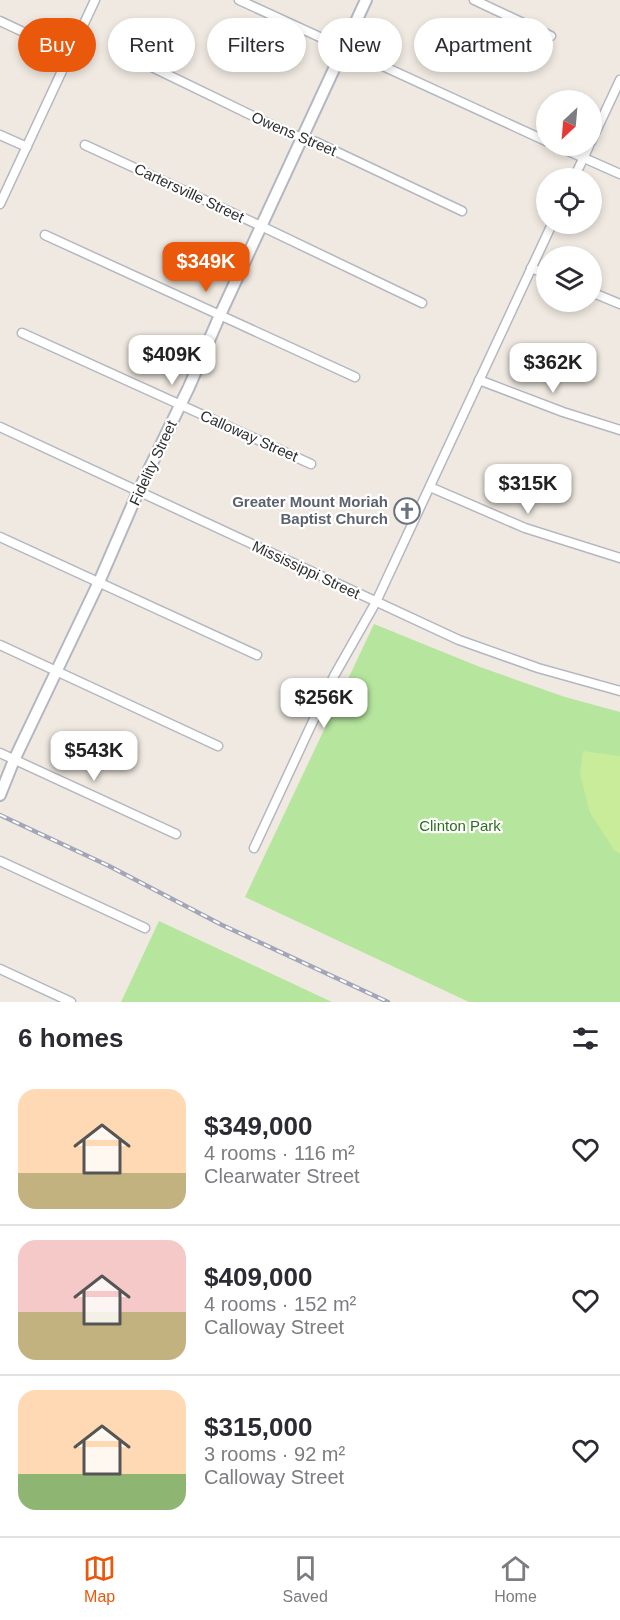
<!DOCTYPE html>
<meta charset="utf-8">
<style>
:root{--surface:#fff;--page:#f7f7f7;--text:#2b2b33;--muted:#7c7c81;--line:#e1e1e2;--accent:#ea580c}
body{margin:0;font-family:Helvetica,sans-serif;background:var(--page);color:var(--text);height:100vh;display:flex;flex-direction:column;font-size:22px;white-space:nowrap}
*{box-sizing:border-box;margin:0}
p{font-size:20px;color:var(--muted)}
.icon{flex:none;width:33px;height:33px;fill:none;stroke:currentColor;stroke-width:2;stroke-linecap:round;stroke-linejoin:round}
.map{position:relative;height:1002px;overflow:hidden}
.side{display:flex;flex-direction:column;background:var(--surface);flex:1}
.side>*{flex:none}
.top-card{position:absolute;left:18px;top:18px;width:585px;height:54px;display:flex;gap:12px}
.needle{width:39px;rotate:206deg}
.controls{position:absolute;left:536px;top:90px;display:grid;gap:12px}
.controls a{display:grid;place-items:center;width:66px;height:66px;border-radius:50%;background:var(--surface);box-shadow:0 3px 9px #0003;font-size:30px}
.price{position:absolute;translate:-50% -51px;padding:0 14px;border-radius:12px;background:#fff;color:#222;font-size:20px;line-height:39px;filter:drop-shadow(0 2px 3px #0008)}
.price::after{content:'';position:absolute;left:50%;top:36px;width:18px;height:14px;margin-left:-9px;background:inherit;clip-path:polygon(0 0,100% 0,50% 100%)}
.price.active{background:var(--accent);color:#fff}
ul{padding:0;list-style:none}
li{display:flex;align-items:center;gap:18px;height:150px;padding:0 18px}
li+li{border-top:2px solid var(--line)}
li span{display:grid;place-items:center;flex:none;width:168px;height:120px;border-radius:18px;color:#555}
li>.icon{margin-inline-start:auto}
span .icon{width:72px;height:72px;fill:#fffc;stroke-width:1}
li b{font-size:26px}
h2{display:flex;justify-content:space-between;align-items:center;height:72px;padding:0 18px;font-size:26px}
.pill{padding:0 21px;border-radius:27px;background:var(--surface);box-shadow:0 3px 9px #0003;font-size:21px;line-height:54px}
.pill.active{background:var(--accent);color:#fff}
.menu{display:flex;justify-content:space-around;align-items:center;height:84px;border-top:2px solid var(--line);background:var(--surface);font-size:16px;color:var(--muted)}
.menu a{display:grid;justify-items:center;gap:3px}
.menu .active{color:var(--accent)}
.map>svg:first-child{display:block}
</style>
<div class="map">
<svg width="620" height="1002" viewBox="0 0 620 1002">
<rect width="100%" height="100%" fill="#efe9e1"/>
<g fill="#b6e59e">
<path d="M374,624L480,667L565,697L620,712V1002H469L245,897Z"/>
<path d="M159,921L332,1002H121Z"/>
</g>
<path fill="#c9ec9a" d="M583,751L620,756V854L615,851L590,813L580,774Z"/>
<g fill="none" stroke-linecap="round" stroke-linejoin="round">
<g stroke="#b4b7c1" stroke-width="11">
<g id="street">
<path d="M239,0L546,141"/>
<path d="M474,0L551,36"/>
<path d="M0,21L70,54"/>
<path d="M127,55L288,133L316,142L462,211"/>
<path d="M0,135L27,147"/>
<path d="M591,142L620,80"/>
<path d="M85,145L261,226L422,303"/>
<path d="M557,146L620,174"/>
<path d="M574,178L589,146"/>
<path d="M0,204L95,0"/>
<path d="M45,235L355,377"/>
<path d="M531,268L546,274"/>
<path d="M591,292L620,304"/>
<path d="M22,333L311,464"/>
<path d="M479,380L563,412L620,430"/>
<path d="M0,427L459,640L538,668L620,691"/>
<path d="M430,487L525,528L620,558"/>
<path d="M0,537L257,655"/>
<path d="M0,645L218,746"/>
<path d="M0,753L176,834"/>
<path d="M254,848L334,676L376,602L552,224"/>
<path d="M0,861L145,928"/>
<path d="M0,969L71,1002"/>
</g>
</g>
<g stroke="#b4b7c1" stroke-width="14">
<path id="secondary" d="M0,795L14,760L99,582L138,492L189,387L220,315L366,0"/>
</g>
<use href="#street" stroke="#fff" stroke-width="8"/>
<use href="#secondary" stroke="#fff" stroke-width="10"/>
<g stroke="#a3a6b8" stroke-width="4.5">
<path id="rail" d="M0,815L109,866L222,925L388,1002"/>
</g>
<use href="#rail" stroke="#fff" stroke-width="2" stroke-dasharray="7" stroke-linecap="butt"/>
</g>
<defs>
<g id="church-ring" transform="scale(1.35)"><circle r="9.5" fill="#fff" stroke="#6b7280" stroke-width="1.5"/><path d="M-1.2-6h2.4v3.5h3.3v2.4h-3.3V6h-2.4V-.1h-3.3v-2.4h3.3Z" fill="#6b7280"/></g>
</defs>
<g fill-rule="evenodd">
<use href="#church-ring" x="407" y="511"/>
</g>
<g text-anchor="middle" stroke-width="4.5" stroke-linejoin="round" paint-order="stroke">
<g font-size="15" fill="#2e2e2e" stroke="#fff">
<text transform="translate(294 134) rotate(23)" y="5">Owens Street</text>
<text transform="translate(189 193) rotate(25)" y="5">Cartersville Street</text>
<text transform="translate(249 436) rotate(24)" y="5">Calloway Street</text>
<text transform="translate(153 463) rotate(-65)" y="5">Fidelity Street</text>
<text transform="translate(306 570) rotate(25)" y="5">Mississippi Street</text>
</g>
<g font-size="15" font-weight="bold" fill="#5b616d" stroke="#fff" text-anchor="end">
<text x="388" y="507">Greater Mount Moriah<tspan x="388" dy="17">Baptist Church</tspan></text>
</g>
<g font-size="15" fill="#2c6e1b" stroke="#fff">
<text x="460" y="831">Clinton Park</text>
</g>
</g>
</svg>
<div class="controls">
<a><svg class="needle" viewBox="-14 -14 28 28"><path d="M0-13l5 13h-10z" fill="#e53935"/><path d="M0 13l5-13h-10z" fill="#7c7c81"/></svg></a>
<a><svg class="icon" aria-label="locate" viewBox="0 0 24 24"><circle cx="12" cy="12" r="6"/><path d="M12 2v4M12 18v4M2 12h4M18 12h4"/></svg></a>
<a><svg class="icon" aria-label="layers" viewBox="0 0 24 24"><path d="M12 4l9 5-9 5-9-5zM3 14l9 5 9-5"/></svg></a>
</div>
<b class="price active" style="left:206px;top:293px">$349K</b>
<b class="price" style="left:172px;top:386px">$409K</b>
<b class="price" style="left:553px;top:394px">$362K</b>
<b class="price" style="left:528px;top:515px">$315K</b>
<b class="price" style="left:324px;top:729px">$256K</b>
<b class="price" style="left:94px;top:782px">$543K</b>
<div class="top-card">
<a class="pill active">Buy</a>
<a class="pill">Rent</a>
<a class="pill">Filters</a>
<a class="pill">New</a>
<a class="pill">Apartment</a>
</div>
</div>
<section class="side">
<h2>6 homes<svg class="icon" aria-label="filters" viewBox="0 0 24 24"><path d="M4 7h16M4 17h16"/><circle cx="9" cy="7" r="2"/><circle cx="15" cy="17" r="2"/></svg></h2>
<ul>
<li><span style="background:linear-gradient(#ffd9b3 70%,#c2b280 0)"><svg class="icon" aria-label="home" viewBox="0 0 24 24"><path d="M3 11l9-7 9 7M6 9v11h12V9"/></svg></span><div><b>$349,000</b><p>4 rooms · 116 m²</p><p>Clearwater Street</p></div><svg class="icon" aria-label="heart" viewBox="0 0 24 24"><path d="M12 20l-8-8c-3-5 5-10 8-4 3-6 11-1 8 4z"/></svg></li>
<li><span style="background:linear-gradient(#f6c9c9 60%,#c2b280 0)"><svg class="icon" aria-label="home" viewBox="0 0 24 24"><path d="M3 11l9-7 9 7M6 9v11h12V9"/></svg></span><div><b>$409,000</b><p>4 rooms · 152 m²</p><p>Calloway Street</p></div><svg class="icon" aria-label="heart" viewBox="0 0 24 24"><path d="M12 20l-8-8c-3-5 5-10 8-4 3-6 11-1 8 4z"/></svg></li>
<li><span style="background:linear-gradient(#ffd9b3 70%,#8fb573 0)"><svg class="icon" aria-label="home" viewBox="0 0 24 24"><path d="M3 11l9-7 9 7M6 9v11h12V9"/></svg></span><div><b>$315,000</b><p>3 rooms · 92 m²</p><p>Calloway Street</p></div><svg class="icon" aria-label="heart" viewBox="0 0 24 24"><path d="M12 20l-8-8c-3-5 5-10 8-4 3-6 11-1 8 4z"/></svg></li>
</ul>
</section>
<nav class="menu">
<a class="active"><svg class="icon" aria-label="map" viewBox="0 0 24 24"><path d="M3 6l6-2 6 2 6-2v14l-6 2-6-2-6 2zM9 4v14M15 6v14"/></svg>Map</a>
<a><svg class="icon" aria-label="saved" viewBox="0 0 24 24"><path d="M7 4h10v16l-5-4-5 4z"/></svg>Saved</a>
<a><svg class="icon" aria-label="home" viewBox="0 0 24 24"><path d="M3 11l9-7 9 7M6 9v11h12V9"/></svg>Home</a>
</nav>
